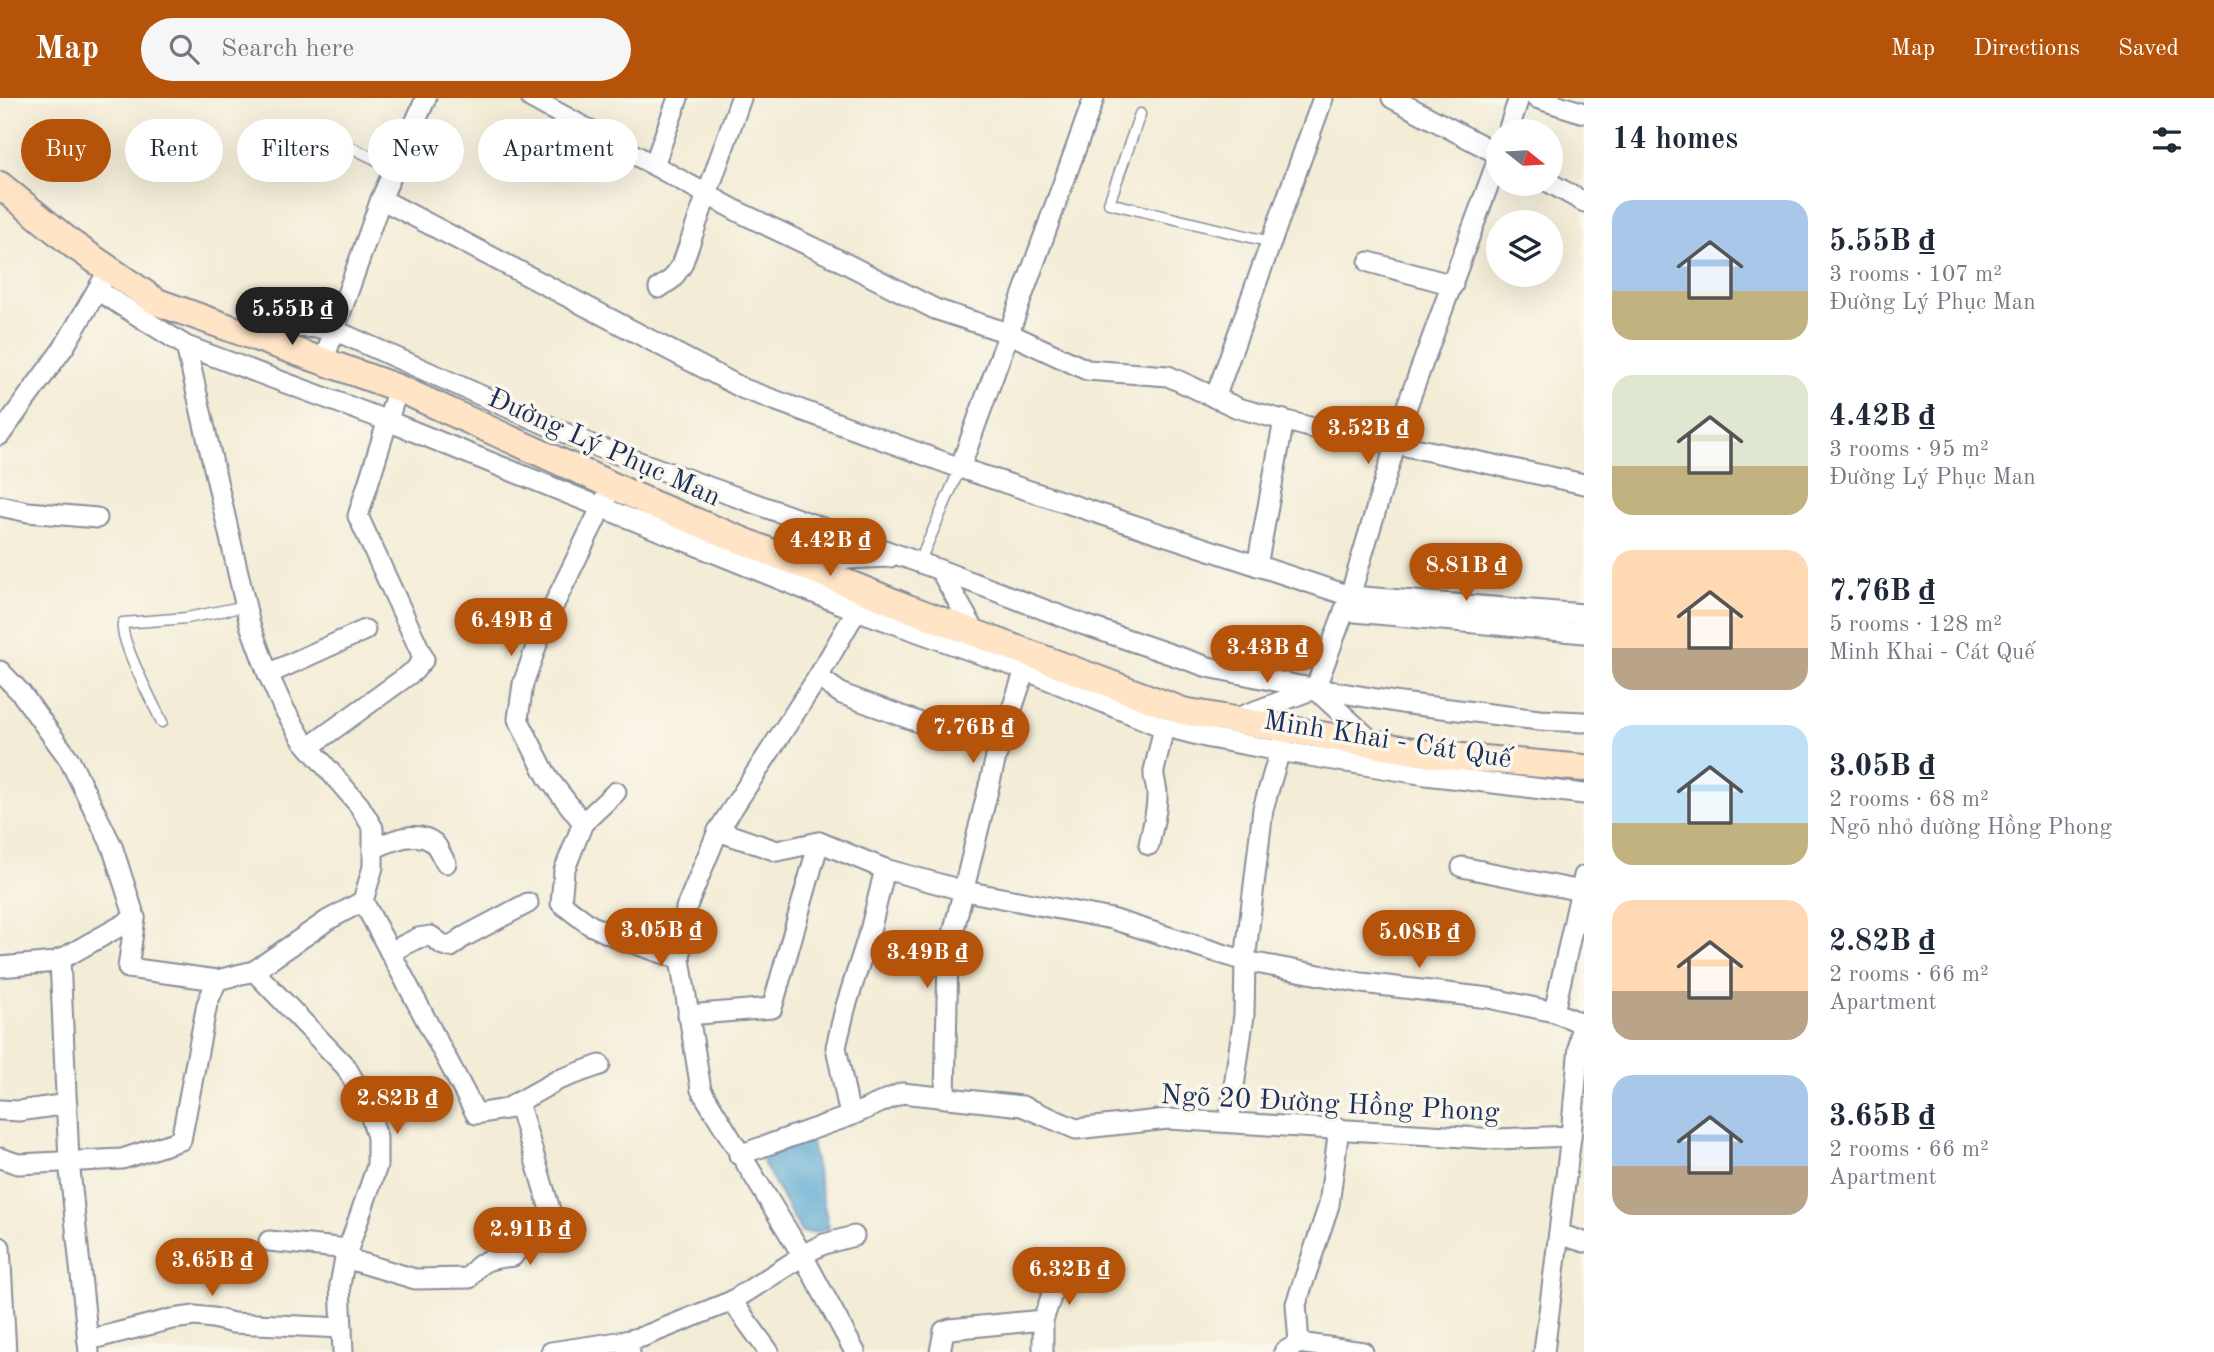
<!DOCTYPE html>
<meta charset="utf-8">
<style>
:root{--surface:#fff;--page:#f6f6f7;--text:#1f2937;--muted:#747a83;--accent:#b45309}
body{margin:0;font-family:"Old Standard TT",serif;background:var(--page);color:var(--text);height:100vh;display:flex;flex-direction:column;font-size:26px;white-space:nowrap}
*{box-sizing:border-box;margin:0}
p{font-size:23px;color:var(--muted)}
.icon{flex:none;width:38px;height:38px;fill:none;stroke:currentColor;stroke-width:2;stroke-linecap:round;stroke-linejoin:round}
.map{position:relative;flex:1;overflow:hidden}
.sheet{display:flex;flex-direction:column;background:var(--surface);width:630px}
.sheet>*{flex:none}
.hud{position:absolute;left:21px;top:21px;width:665px;height:63px;display:flex;gap:14px}
.needle{width:46px;rotate:108deg}
.buttons{position:absolute;left:1486px;top:21px;display:grid;gap:14px}
.buttons a{display:grid;place-items:center;width:77px;height:77px;border-radius:50%;background:var(--surface);box-shadow:0 7px 28px #0002;font-size:35px}
.price{position:absolute;translate:-50% -60px;padding:0 16px;border-radius:24px;background:var(--accent);color:#fff;font-size:23px;line-height:46px;filter:drop-shadow(0 2px 4px #0008)}
.price::after{content:'';position:absolute;left:50%;top:42px;width:21px;height:16px;margin-left:-10px;background:inherit;clip-path:polygon(0 0,100% 0,50% 100%)}
.price.selected{background:#222;color:#fff}
ul{padding:0;list-style:none}
li{display:flex;align-items:center;gap:21px;height:175px;padding:0 28px}
li span{display:grid;place-items:center;flex:none;width:196px;height:140px;border-radius:21px;color:#555}
li>.icon{margin-inline-start:auto}
span .icon{width:84px;height:84px;fill:#fffc;stroke-width:1}
li b{font-size:30px}
h2{display:flex;justify-content:space-between;align-items:center;height:84px;padding:0 28px;font-size:30px}
.tag{padding:0 24px;border-radius:32px;background:var(--surface);box-shadow:0 7px 28px #0002;font-size:24px;line-height:63px}
.tag.selected{background:var(--accent);color:#fff}
header{display:flex;align-items:center;gap:42px;box-sizing:border-box;height:98px;padding:0 35px;background:var(--accent);color:#fff}
header strong{font-size:33px}
nav{display:flex;gap:38px;margin-inline-start:auto;font-size:24px}
.search{width:490px;height:63px;background:var(--page);display:flex;align-items:center;gap:18px;box-sizing:border-box;padding:0 24px;border-radius:38px;color:var(--muted);font-size:26px}
main{display:flex;flex:1;min-height:0}
.map>svg:first-child{display:block}
</style>
<header>
<strong>Map</strong>
<div class="search"><svg class="icon" aria-label="search" viewBox="0 0 24 24"><circle cx="10" cy="10" r="6"/><path d="M15 15l6 6"/></svg>Search here</div>
<nav><a>Map</a><a>Directions</a><a>Saved</a></nav>
</header>
<main>
<div class="map">
<svg width="1584" height="1254" viewBox="0 0 1584 1254">
<rect width="100%" height="100%" fill="#fbf7ec"/>
<filter id="ink" filterUnits="userSpaceOnUse"><feTurbulence type="fractalNoise" baseFrequency=".0143" numOctaves="2"/><feDisplacementMap in="SourceGraphic" scale="14" xChannelSelector="R" yChannelSelector="G"/><feConvolveMatrix kernelMatrix="1 2 1 2 8 2 1 2 1" color-interpolation-filters="sRGB"/></filter>
<filter id="wash" filterUnits="userSpaceOnUse"><feTurbulence type="fractalNoise" baseFrequency=".00686" numOctaves="4" result="noise"/><feDisplacementMap in="SourceGraphic" scale="28" xChannelSelector="R" yChannelSelector="G"/><feGaussianBlur stdDeviation="1.57" result="paint"/><feColorMatrix in="noise" values="0 0 0 0 0 0 0 0 0 0 0 0 0 0 0 0 0 1.4 0 .05"/><feComposite in="paint" operator="in"/></filter>
<g filter="url(#wash)">
<rect width="100%" height="100%" fill="#f3ecd6"/>
<path fill="#56a6d0" stroke="#386a97" stroke-width="2" d="M804,1042L811,1044L829,1131L811,1135L801,1134L763,1064L764,1060L769,1056Z"/>
</g>
<g filter="url(#ink)">
<g fill="none" stroke-linecap="round" stroke-linejoin="round">
<g stroke="#878e9a" stroke-width="13">
<g id="lane">
<path d="M1140,16L1109,105L1271,144"/>
<path d="M308,28L395,71"/>
<path d="M919,465L960,370"/>
<path d="M162,624C153,605 119,542 123,525L187,520L246,508"/>
</g>
</g>
<g stroke="#878e9a" stroke-width="23">
<g id="street">
<path d="M531,0L739,114L837,161L935,211L1008,235L1087,272L1168,278L1238,310L1313,330L1396,346L1584,386"/>
<path d="M1392,0L1498,56"/>
<path d="M1536,0L1584,15"/>
<path d="M1508,33L1519,0"/>
<path d="M654,67L678,0"/>
<path d="M1550,85L1584,104"/>
<path d="M381,101L744,291L960,370L1350,498L1584,516"/>
<path d="M1369,164L1453,187"/>
<path d="M659,190L672,181L682,167L741,0"/>
<path d="M97,192L186,248L388,323L856,512L1025,572L1155,626L1210,640L1279,653L1426,677L1584,696"/>
<path d="M249,238C281,230 302,226 334,232L592,347L940,472L1082,526L1208,569L1295,587L1401,605L1539,622L1584,624"/>
<path d="M323,264L381,101L426,0"/>
<path d="M1215,300L1323,0"/>
<path d="M0,337L64,249L103,182"/>
<path d="M960,370L1094,0"/>
<path d="M0,408L28,414L97,420"/>
<path d="M801,463L890,459"/>
<path d="M1257,468L1284,322"/>
<path d="M940,472L976,535"/>
<path d="M1344,513L1584,535"/>
<path d="M0,573L21,595L69,661L112,748L135,820L128,870L217,882"/>
<path d="M268,576L365,532"/>
<path d="M818,579L842,596L921,625L1000,648"/>
<path d="M1234,621L1314,591"/>
<path d="M1376,647L1315,591L1350,498L1407,308L1498,61"/>
<path d="M309,649L414,573L424,561L358,418L398,290"/>
<path d="M616,694L583,725L564,773L561,805L590,827L618,840L680,861"/>
<path d="M583,725L548,680L518,621L523,586L543,529L606,400"/>
<path d="M718,733L777,753L819,744L885,771L965,793L1112,821L1245,863L1362,885L1489,900L1554,914L1584,926"/>
<path d="M1149,747C1152,730 1158,712 1157,696C1157,687 1153,681 1154,673L1164,629"/>
<path d="M373,751C390,743 417,731 434,745C439,750 442,760 446,765"/>
<path d="M1462,769L1581,793"/>
<path d="M363,803L476,1016L506,1011L558,982L600,967"/>
<path d="M390,854L418,840L431,838L443,847L451,849L462,840L528,805"/>
<path d="M60,861L69,1063L89,1254"/>
<path d="M0,869L56,864L135,820"/>
<path d="M254,873L346,969L367,1006L377,1039V1068L345,1160L340,1187L343,1254"/>
<path d="M1554,914L1584,778"/>
<path d="M688,917L772,910L819,744"/>
<path d="M945,1000L948,856L996,659L1029,560"/>
<path d="M0,1012L19,1013L67,1006"/>
<path d="M850,1018L836,949L845,911L871,829L885,771"/>
<path d="M1229,1024L1244,917L1245,863L1263,711L1283,642"/>
<path d="M739,1057L850,1018L902,995L1022,1008L1076,1031L1168,1021L1497,1041L1571,1038L1581,925"/>
<path d="M0,1060L18,1066L122,1061L181,1042L207,906L217,882L254,873L328,822L363,803L373,769V730L359,707L302,641L283,609L268,576L250,527L186,248"/>
<path d="M1559,1136L1584,1144"/>
<path d="M269,1143L348,1151"/>
<path d="M0,1149L6,1254"/>
<path d="M345,1160L415,1181L469,1180C481,1160 492,1161 513,1158C525,1140 530,1141 551,1141L554,1125L518,1004"/>
<path d="M732,1203L769,1254"/>
<path d="M88,1242L172,1221L195,1218L213,1220L233,1225L342,1230"/>
<path d="M1299,1245L1296,1206L1329,1107L1339,1030"/>
<path d="M551,1254L625,1243"/>
<path d="M630,1254L625,1243L642,1239L732,1203L812,1152L824,1146L854,1138"/>
<path d="M855,1254L803,1158L701,992L680,861L686,810L718,733L818,579L862,503"/>
<path d="M940,1254L944,1233L950,1231L1043,1222"/>
<path d="M1043,1254V1222L1057,1182"/>
<path d="M1284,1254L1299,1245L1363,1254"/>
<path d="M1544,1254L1571,1038"/>
</g>
</g>
<g stroke="#878e9a" stroke-width="30">
<path id="secondary" d="M0,87L72,146L157,204L398,290L655,407L908,510L1183,613L1430,656L1584,670"/>
</g>
<use href="#lane" stroke="#fff" stroke-width="10"/>
<use href="#street" stroke="#fff" stroke-width="19"/>
<use href="#secondary" stroke="#ffe4c6" stroke-width="26"/>
</g>
</g>
<g text-anchor="middle" stroke-width="7" stroke-linejoin="round" paint-order="stroke">
<g font-size="28" fill="#1b2f5e" stroke="#fbf7ec">
<text transform="translate(605 348) rotate(24)" y="10">Đường Lý Phục Man</text>
<text transform="translate(1388 640) rotate(9)" y="10">Minh Khai - Cát Quế</text>
<text transform="translate(1330 1004) rotate(3)" y="10">Ngõ 20 Đường Hồng Phong</text>
</g>
</g>
</svg>
<div class="buttons">
<a><svg class="needle" viewBox="-14 -14 28 28"><path d="M0-13l5 13h-10z" fill="#e53935"/><path d="M0 13l5-13h-10z" fill="#747a83"/></svg></a>
<a><svg class="icon" aria-label="layers" viewBox="0 0 24 24"><path d="M12 4l9 5-9 5-9-5zM3 14l9 5 9-5"/></svg></a>
</div>
<b class="price selected" style="left:292px;top:249px">5.55B ₫</b>
<b class="price" style="left:1368px;top:368px">3.52B ₫</b>
<b class="price" style="left:830px;top:480px">4.42B ₫</b>
<b class="price" style="left:1466px;top:505px">8.81B ₫</b>
<b class="price" style="left:511px;top:560px">6.49B ₫</b>
<b class="price" style="left:1267px;top:587px">3.43B ₫</b>
<b class="price" style="left:973px;top:667px">7.76B ₫</b>
<b class="price" style="left:661px;top:870px">3.05B ₫</b>
<b class="price" style="left:1419px;top:872px">5.08B ₫</b>
<b class="price" style="left:927px;top:892px">3.49B ₫</b>
<b class="price" style="left:397px;top:1038px">2.82B ₫</b>
<b class="price" style="left:530px;top:1169px">2.91B ₫</b>
<b class="price" style="left:212px;top:1200px">3.65B ₫</b>
<b class="price" style="left:1069px;top:1209px">6.32B ₫</b>
<div class="hud">
<a class="tag selected">Buy</a>
<a class="tag">Rent</a>
<a class="tag">Filters</a>
<a class="tag">New</a>
<a class="tag">Apartment</a>
</div>
</div>
<section class="sheet">
<h2>14 homes<svg class="icon" aria-label="filters" viewBox="0 0 24 24"><path d="M4 7h16M4 17h16"/><circle cx="9" cy="7" r="2"/><circle cx="15" cy="17" r="2"/></svg></h2>
<ul>
<li><span style="background:linear-gradient(#a9c7e8 65%,#c2b280 0)"><svg class="icon" aria-label="home" viewBox="0 0 24 24"><path d="M3 11l9-7 9 7M6 9v11h12V9"/></svg></span><div><b>5.55B ₫</b><p>3 rooms · 107 m²</p><p>Đường Lý Phục Man</p></div></li>
<li><span style="background:linear-gradient(#dfe7d0 65%,#c2b280 0)"><svg class="icon" aria-label="home" viewBox="0 0 24 24"><path d="M3 11l9-7 9 7M6 9v11h12V9"/></svg></span><div><b>4.42B ₫</b><p>3 rooms · 95 m²</p><p>Đường Lý Phục Man</p></div></li>
<li><span style="background:linear-gradient(#ffd9b3 70%,#b9a48a 0)"><svg class="icon" aria-label="home" viewBox="0 0 24 24"><path d="M3 11l9-7 9 7M6 9v11h12V9"/></svg></span><div><b>7.76B ₫</b><p>5 rooms · 128 m²</p><p>Minh Khai - Cát Quế</p></div></li>
<li><span style="background:linear-gradient(#bfe0f5 70%,#c2b280 0)"><svg class="icon" aria-label="home" viewBox="0 0 24 24"><path d="M3 11l9-7 9 7M6 9v11h12V9"/></svg></span><div><b>3.05B ₫</b><p>2 rooms · 68 m²</p><p>Ngõ nhỏ đường Hồng Phong</p></div></li>
<li><span style="background:linear-gradient(#ffd9b3 65%,#b9a48a 0)"><svg class="icon" aria-label="home" viewBox="0 0 24 24"><path d="M3 11l9-7 9 7M6 9v11h12V9"/></svg></span><div><b>2.82B ₫</b><p>2 rooms · 66 m²</p><p>Apartment</p></div></li>
<li><span style="background:linear-gradient(#a9c7e8 65%,#b9a48a 0)"><svg class="icon" aria-label="home" viewBox="0 0 24 24"><path d="M3 11l9-7 9 7M6 9v11h12V9"/></svg></span><div><b>3.65B ₫</b><p>2 rooms · 66 m²</p><p>Apartment</p></div></li>
</ul>
</section>
</main>
